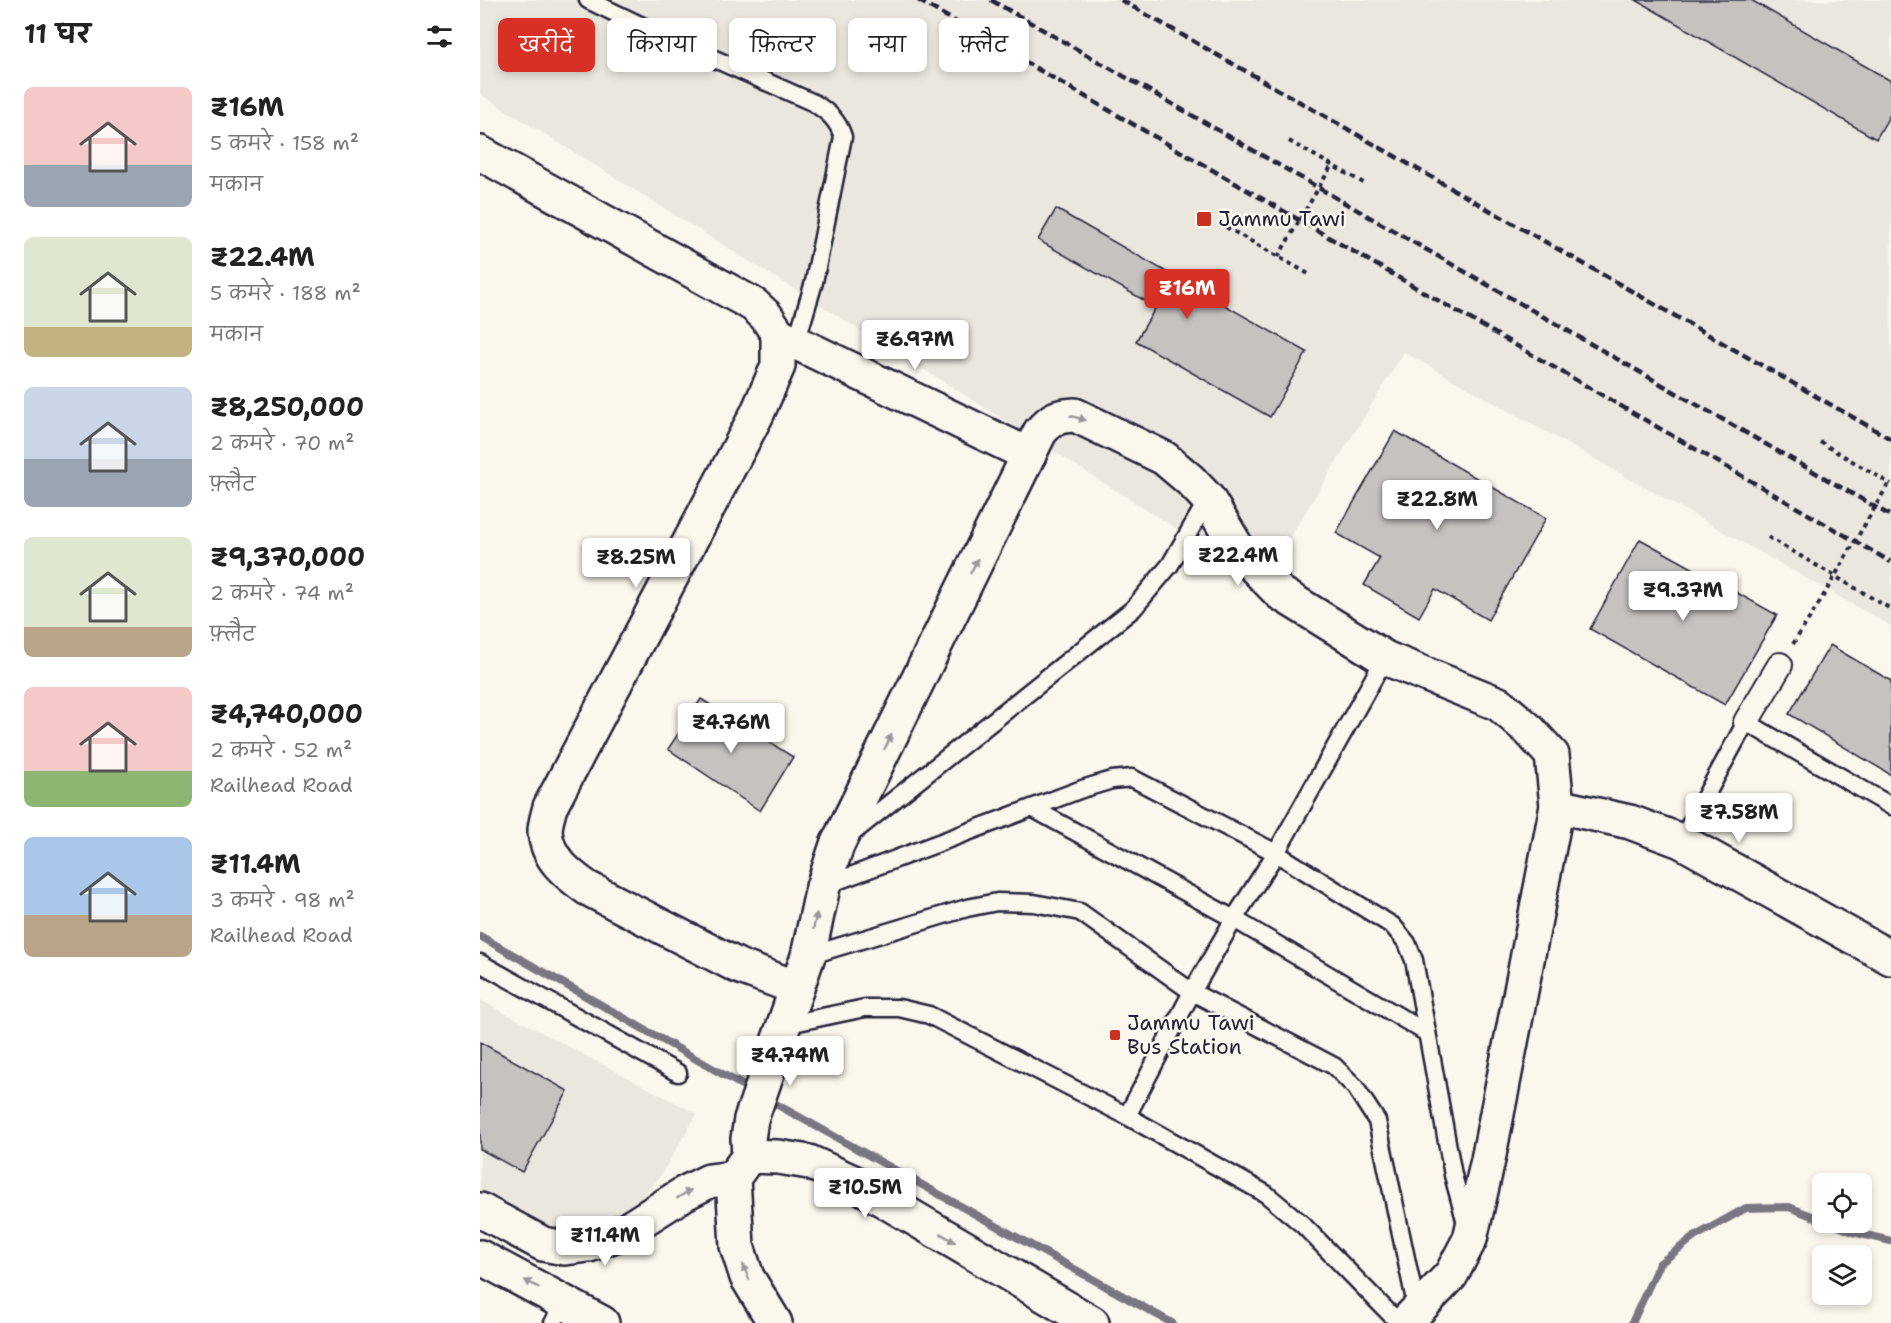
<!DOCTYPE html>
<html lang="hi">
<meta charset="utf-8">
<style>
:root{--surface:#fff;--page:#f6f6f6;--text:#222;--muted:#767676;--accent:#d93025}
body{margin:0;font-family:"Shantell Sans","Playpen Sans Deva",sans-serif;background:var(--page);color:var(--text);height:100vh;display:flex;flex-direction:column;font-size:22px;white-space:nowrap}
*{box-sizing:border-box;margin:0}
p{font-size:20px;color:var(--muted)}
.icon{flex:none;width:33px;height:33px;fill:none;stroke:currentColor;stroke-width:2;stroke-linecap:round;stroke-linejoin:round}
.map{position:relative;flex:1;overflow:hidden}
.side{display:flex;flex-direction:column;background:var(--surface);width:480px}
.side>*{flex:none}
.top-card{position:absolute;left:18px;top:18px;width:570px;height:54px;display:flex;gap:12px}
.buttons{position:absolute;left:1332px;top:1173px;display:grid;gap:12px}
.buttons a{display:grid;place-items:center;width:60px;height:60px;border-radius:9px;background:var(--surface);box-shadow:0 3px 9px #0003;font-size:30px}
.price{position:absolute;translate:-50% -51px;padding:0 14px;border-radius:6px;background:#fff;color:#222;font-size:20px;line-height:39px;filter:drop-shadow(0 2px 3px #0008)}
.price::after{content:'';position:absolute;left:50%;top:36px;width:18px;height:14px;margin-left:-9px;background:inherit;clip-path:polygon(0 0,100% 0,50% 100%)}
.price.active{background:var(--accent);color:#fff}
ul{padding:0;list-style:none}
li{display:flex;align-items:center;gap:18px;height:150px;padding:0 24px}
li span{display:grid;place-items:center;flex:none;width:168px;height:120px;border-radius:9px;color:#555}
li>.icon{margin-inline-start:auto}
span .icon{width:72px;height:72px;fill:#fffc;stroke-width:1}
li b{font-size:26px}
h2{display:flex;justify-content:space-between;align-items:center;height:72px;padding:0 24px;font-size:26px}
.tag{padding:0 21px;border-radius:9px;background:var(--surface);box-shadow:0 3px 9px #0003;font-size:21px;line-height:54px}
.tag.active{background:var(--accent);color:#fff}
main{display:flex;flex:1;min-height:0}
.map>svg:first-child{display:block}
</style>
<main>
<section class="side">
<h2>11 घर<svg class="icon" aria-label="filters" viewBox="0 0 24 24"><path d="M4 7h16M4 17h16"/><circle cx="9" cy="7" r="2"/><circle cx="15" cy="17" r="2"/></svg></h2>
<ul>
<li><span style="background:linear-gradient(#f6c9c9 65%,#9aa5b1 0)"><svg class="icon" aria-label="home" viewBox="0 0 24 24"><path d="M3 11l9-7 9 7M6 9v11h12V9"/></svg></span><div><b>₹16M</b><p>5 कमरे · 158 m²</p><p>मकान</p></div></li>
<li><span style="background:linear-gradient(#dfe7d0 75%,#c2b280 0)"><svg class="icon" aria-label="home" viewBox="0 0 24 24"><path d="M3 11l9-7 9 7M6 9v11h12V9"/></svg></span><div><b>₹22.4M</b><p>5 कमरे · 188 m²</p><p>मकान</p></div></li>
<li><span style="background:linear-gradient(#c9d6e8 60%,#9aa5b1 0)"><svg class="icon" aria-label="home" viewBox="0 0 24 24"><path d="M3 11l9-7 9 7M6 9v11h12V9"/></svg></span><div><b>₹8,250,000</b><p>2 कमरे · 70 m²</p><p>फ़्लैट</p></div></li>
<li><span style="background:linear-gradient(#dfe7d0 75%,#b9a48a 0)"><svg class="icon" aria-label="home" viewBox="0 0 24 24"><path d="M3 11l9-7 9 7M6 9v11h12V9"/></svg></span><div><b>₹9,370,000</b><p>2 कमरे · 74 m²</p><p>फ़्लैट</p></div></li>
<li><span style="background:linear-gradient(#f6c9c9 70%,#8fb573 0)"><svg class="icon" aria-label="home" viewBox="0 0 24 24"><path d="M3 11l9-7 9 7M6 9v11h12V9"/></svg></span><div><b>₹4,740,000</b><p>2 कमरे · 52 m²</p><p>Railhead Road</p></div></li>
<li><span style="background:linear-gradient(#a9c7e8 65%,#b9a48a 0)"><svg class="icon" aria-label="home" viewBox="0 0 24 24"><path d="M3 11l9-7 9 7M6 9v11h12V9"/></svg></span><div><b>₹11.4M</b><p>3 कमरे · 98 m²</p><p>Railhead Road</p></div></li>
</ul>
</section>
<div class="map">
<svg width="1411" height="1323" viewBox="0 0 1411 1323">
<rect width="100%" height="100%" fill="#fbf7ec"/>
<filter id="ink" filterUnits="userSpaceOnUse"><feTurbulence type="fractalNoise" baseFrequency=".0167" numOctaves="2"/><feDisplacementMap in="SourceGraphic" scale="12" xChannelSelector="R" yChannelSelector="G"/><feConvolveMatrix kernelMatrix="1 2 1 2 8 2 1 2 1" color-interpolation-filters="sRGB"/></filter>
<g filter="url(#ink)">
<g fill="#ebe7df">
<path d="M0,0H1411V626L924,352L782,583L472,387L0,94Z"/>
<path d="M0,1000L217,1114L179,1178L136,1227L62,1241L0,1212Z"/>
</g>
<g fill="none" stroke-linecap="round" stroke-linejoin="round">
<g stroke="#787681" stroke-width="8">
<path d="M0,936L274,1092"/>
<path d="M285,1098L692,1323"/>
<path d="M1348,1222L1373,1232L1411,1241"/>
<path d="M1152,1323L1179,1264L1214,1237L1266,1208L1309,1207L1342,1220"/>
</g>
</g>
<g fill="#c6c2c0" stroke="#22223b" stroke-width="1.5">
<path d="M1156,0H1271L1411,81V113L1396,139Z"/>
<path d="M576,209L827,352L790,417L656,341L676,307L558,240Z"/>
<path d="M915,431L1066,518L1008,620L955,589L939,617L884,585L900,558L856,533Z"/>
<path d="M1160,539L1297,615L1245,705L1110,629Z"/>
<path d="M1350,645L1411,681V775L1309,714Z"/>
<path d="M221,699L313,757L280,811L188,749Z"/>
<path d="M0,1042L88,1091L42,1172L0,1149Z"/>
</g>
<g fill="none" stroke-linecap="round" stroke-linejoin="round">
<g stroke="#22223b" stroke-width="21">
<g id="service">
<path d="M108,0L183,36L334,103C348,112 358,120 363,137L334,282L316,343"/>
<path d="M552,808L754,919L947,1033"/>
<path d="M370,835L653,609L690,565L728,499"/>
<path d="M1201,841L1266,722L1411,806"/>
<path d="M344,886L602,789L632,780L652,778L796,853L913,926L927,943L934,960L973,1175L987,1227"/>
<path d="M328,956L487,908L517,902L554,903L600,912L712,992L854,1066L875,1087L897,1121L937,1310"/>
<path d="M0,963L198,1073"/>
<path d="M304,1025L385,1008H419L449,1015L647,1116L786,1194L822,1224L919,1323"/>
<path d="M647,1116L712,992L754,919L796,853L905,658"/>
<path d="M73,1323L84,1302"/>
</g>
</g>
<g stroke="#22223b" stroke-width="28">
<path id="pedestrian" d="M1266,722L1300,665"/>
</g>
<g stroke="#22223b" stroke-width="38">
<g id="minor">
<path d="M0,153L274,305L286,316L298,334V366L277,414L70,807C68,815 65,824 65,831C67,858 86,873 107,888L258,966L317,988"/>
<path d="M298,334L549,455"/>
<path d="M1077,806L1150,822L1201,841L1411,958"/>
<path d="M269,1156L268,1139L271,1119L328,956L343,887L357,845L560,432C572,418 577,416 595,415L684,458L710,480L728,499L759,551L800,593L905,658L1019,704L1049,730L1072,755L1077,806L1008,1160L990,1239L971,1275L925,1323"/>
</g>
</g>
<g stroke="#22223b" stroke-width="38">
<g id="secondary">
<path d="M0,1210L63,1244L85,1248L109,1245L145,1231L205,1193L229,1181L253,1178"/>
<path d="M0,1257L122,1323"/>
<path d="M295,1323L267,1277L257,1246L253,1178L269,1156L298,1157L329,1162L373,1182L612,1323"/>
</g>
</g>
<g stroke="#22223b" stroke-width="4" stroke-dasharray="4.5 4.5" stroke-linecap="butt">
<path d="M809,141L887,185"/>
<path d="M746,227L832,276"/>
<path d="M1340,442L1411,484"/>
<path d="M1288,537L1411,609"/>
<path d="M1313,644L1338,605"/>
</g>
<use href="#service" stroke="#fbf7ec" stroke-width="16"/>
<use href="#pedestrian" stroke="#fbf7ec" stroke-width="24"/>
<use href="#minor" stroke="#fbf7ec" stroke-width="33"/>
<use href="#secondary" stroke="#fbf7ec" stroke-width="33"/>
<g stroke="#22223b" stroke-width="4.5" stroke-dasharray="9 4.5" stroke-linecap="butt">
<path d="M438,0L1411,562"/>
<path d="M511,0L1411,516"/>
<path d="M641,0L1411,439"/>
</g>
<g stroke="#22223b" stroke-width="4" stroke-dasharray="4.5 4.5" stroke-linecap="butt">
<path d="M798,257L852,165"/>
<path d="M1338,605L1409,483"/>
</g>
</g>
<defs><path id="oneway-solid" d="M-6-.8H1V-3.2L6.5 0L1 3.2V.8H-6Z" transform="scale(1.5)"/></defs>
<g fill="#99979c">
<use href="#oneway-solid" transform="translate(598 418) rotate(17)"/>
<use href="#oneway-solid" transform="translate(494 566) rotate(-64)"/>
<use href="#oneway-solid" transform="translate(408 742) rotate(-64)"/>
<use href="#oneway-solid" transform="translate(335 921) rotate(-78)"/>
<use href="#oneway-solid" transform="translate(204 1194) rotate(-31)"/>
<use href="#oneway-solid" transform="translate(468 1238) rotate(31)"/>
<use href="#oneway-solid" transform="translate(266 1272) rotate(-112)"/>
<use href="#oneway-solid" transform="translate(52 1284) rotate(-152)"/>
</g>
</g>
<g fill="#c8321e" stroke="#fbf7ec" stroke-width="2">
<rect x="716" y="211" width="16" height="16" rx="3"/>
<rect x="629" y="1029" width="12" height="12" rx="3"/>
</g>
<g text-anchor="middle" stroke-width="5" stroke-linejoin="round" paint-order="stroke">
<g font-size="21" fill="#22223b" stroke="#fbf7ec" text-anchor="start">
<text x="738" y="226">Jammu Tawi</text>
<text x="647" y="1030">Jammu Tawi<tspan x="647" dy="24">Bus Station</tspan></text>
</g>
</g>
</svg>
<div class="buttons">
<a><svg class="icon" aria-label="locate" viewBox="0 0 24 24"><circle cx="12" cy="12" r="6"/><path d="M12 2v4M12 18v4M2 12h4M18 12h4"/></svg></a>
<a><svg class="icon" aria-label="layers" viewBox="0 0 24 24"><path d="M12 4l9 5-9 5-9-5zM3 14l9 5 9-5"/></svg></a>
</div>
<b class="price active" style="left:707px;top:320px">₹16M</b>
<b class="price" style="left:435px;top:371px">₹6.97M</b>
<b class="price" style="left:957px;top:531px">₹22.8M</b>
<b class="price" style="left:758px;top:587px">₹22.4M</b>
<b class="price" style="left:156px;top:589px">₹8.25M</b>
<b class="price" style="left:1203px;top:622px">₹9.37M</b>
<b class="price" style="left:251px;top:754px">₹4.76M</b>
<b class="price" style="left:1259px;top:844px">₹7.58M</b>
<b class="price" style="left:310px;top:1087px">₹4.74M</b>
<b class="price" style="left:385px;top:1219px">₹10.5M</b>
<b class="price" style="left:125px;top:1267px">₹11.4M</b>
<div class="top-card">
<a class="tag active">खरीदें</a>
<a class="tag">किराया</a>
<a class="tag">फ़िल्टर</a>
<a class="tag">नया</a>
<a class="tag">फ़्लैट</a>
</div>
</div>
</main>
